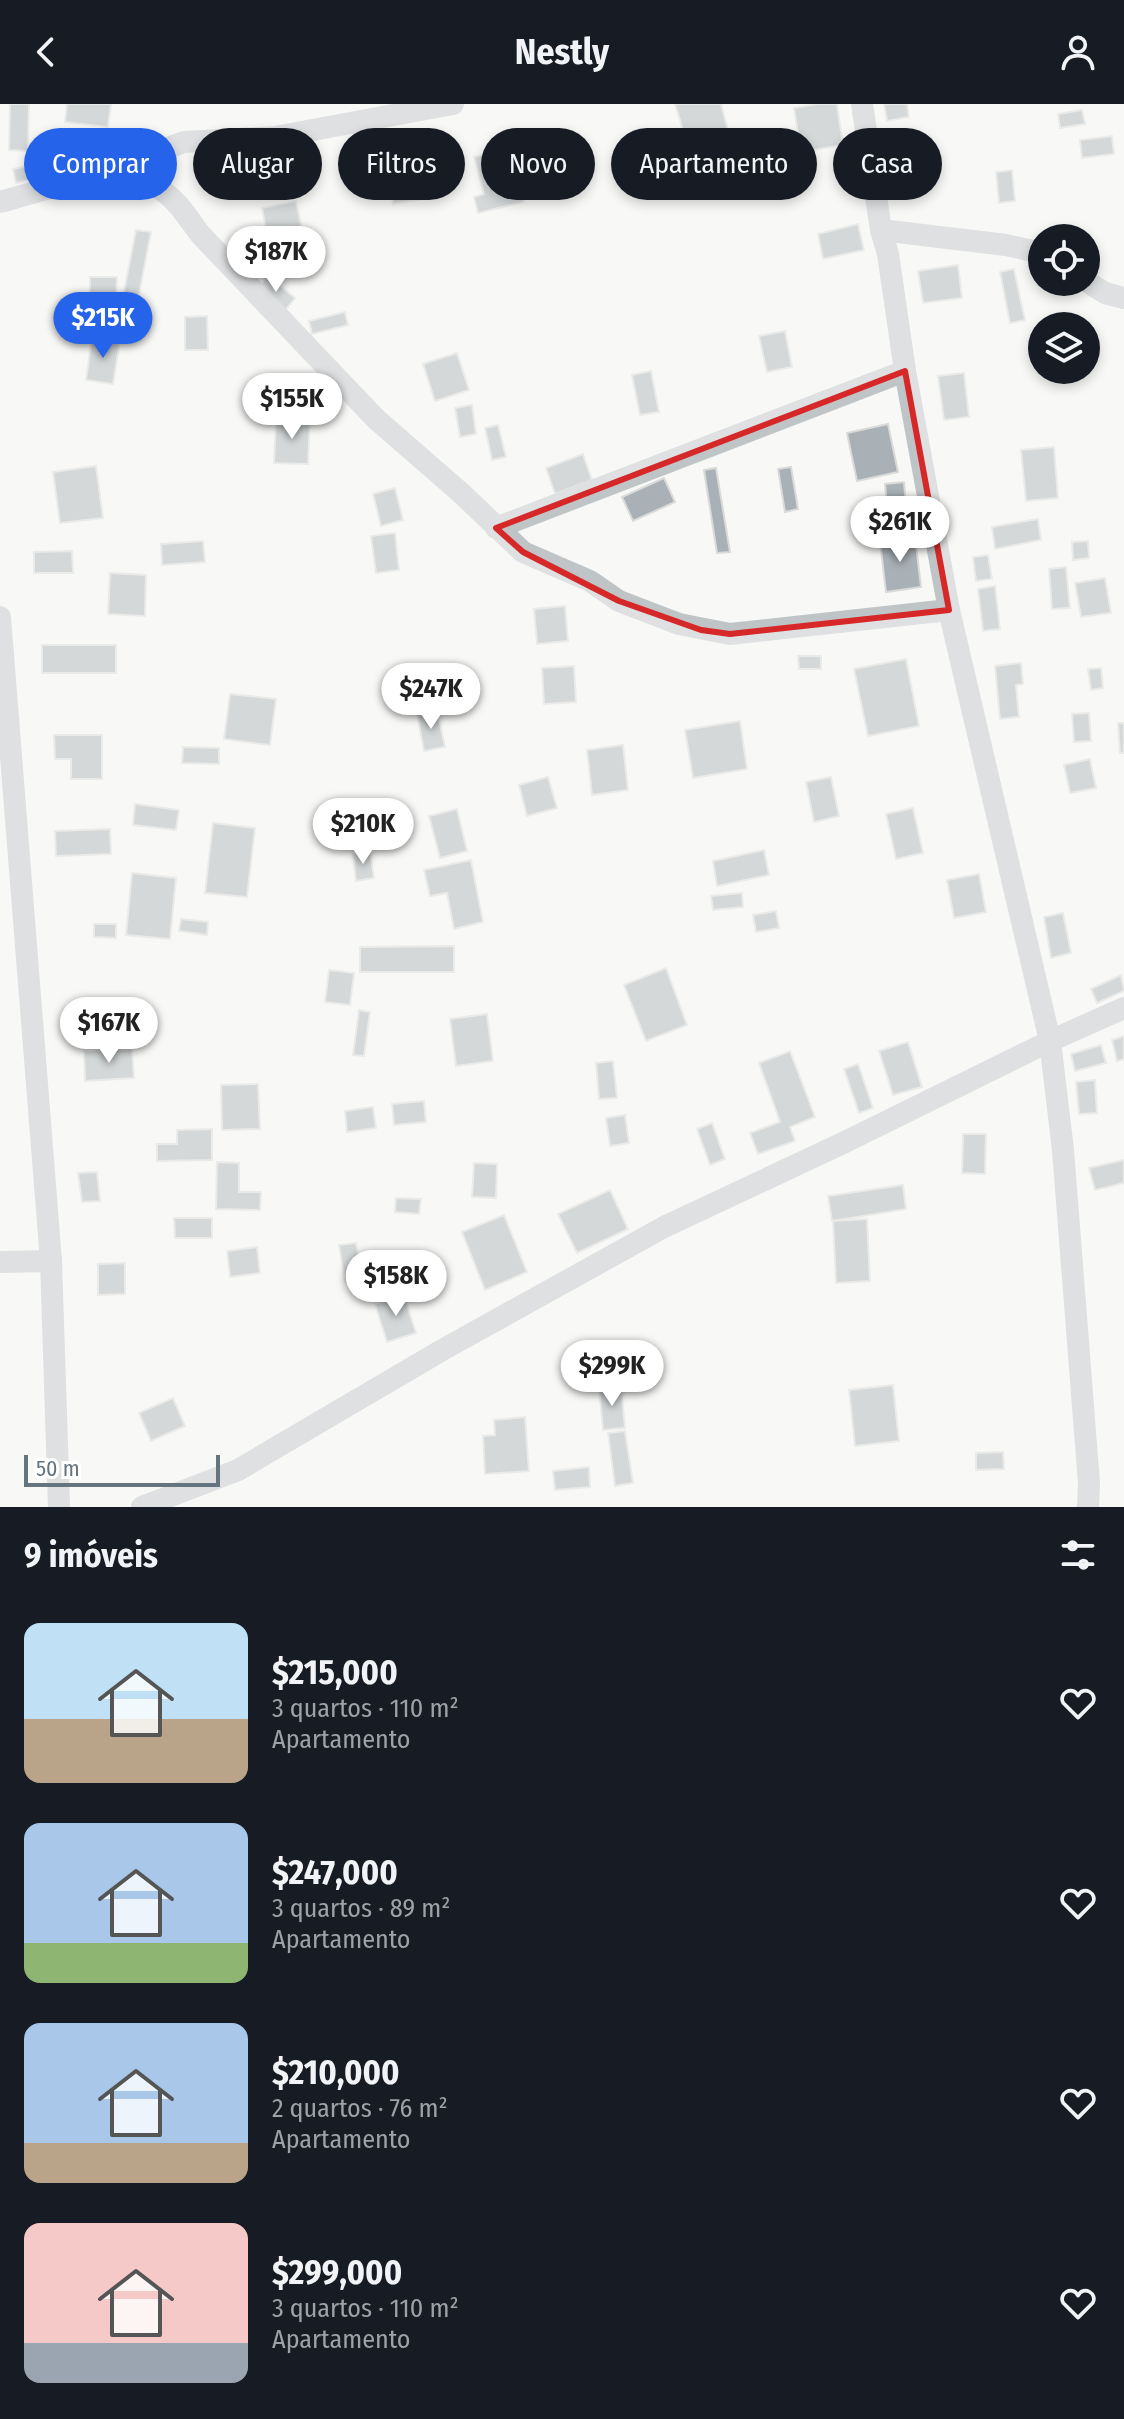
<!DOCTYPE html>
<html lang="pt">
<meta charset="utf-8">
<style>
:root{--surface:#171b24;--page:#20242c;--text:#f1f3f6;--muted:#9ea1a6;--accent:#2563eb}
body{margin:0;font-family:"Fira Sans Condensed",sans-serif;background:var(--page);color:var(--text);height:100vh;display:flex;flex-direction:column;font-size:30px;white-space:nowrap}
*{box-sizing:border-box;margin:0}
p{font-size:26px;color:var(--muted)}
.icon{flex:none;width:44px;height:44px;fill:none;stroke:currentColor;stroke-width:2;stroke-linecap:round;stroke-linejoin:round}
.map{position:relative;height:1403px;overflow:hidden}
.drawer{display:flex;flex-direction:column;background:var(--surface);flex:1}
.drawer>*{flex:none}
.guide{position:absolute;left:24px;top:24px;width:1076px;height:72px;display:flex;gap:16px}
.buttons{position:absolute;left:1028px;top:120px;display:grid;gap:16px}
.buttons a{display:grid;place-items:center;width:72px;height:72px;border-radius:50%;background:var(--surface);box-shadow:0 4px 12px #0003;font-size:40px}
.scale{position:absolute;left:24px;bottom:20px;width:196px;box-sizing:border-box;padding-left:8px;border:4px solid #65757f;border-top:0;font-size:22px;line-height:28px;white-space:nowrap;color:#65757f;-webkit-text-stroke:6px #fff;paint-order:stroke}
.price{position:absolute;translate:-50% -68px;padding:0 18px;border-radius:28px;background:#fff;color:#222;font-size:26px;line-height:52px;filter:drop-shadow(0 2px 4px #0008)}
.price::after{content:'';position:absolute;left:50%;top:48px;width:24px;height:18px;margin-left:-12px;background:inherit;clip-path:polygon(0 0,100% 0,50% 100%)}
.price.current{background:var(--accent);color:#fff}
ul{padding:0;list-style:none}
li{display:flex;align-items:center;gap:24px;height:200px;padding:0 24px}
li span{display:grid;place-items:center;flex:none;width:224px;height:160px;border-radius:16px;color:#555}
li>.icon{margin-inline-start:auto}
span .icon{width:96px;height:96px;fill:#fffc;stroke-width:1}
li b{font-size:34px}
h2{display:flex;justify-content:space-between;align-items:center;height:96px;padding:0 24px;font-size:34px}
.pill{padding:0 28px;border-radius:36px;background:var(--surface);box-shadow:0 4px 12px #0003;font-size:28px;line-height:72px}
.pill.current{background:var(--accent);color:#fff}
header{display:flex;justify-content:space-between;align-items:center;height:104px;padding:0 24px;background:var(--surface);font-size:36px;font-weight:700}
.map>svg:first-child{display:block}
</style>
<header><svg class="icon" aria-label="back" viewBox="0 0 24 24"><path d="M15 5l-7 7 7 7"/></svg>Nestly<svg class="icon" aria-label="person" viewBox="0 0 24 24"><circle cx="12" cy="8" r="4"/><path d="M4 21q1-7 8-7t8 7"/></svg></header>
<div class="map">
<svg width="1124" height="1403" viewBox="0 0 1124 1403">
<rect width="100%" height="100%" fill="#f8f8f6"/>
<g fill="#a9b1b6" stroke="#dadad8" stroke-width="2">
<path d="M10,0H29L28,47L9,46Z"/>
<path d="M67,0H111L108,23L65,18Z"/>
<path d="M675,0H721L729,30L688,42Z"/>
<path d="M817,0H837L843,41L801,48L794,4Z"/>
<path d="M884,0H907L909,13L887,17Z"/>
<path d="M1082,6L1085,20L1060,24L1058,10Z"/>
<path d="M1112,32L1114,50L1082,54L1080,36Z"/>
<path d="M510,44L524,98L478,109L474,93L484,90L474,53Z"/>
<path d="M60,54L64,68L16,79L13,65Z"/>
<path d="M415,58L422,95L393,100L386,64Z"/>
<path d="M763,61L765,93L749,95L747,62Z"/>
<path d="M1012,66L1015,97L999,99L996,68Z"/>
<path d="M296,97L305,140L270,147L262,104Z"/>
<path d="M858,120L864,146L823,155L818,130Z"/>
<path d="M136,126L151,128L133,222L118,219Z"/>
<path d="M958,161L962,194L923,199L918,167Z"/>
<path d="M1014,165L1025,216L1010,219L1000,168Z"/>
<path d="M268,172L295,194L283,209L256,186Z"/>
<path d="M90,173H117L115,221L89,220Z"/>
<path d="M345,208L348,221L312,230L309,217Z"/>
<path d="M207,212L208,246H185V213Z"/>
<path d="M785,227L792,263L767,268L759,232Z"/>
<path d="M92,233L120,237L113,280L86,276Z"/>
<path d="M457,249L469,286L435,297L423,260Z"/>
<path d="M651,267L659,308L640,311L632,271Z"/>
<path d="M964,269L969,313L944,316L938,272Z"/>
<path d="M472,301L476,330L460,333L455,304Z"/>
<path d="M276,314H310L308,360L274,359Z"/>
<path d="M888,320L898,368L857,377L847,329Z"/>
<path d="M498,321L506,353L492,356L485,324Z"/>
<path d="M1054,343L1058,394L1026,397L1021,346Z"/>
<path d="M583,350L592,376L555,390L546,364Z"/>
<path d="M96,362L103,414L60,419L53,368Z"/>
<path d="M791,363L798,405L785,408L778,365Z"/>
<path d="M716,364L730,448L717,449L704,366Z"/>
<path d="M664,374L675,398L633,417L622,393Z"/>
<path d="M904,378L908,424L889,426L885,380Z"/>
<path d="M395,384L403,416L381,422L373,390Z"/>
<path d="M1038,415L1041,436L995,445L992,423Z"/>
<path d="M395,429L399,466L376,469L371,432Z"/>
<path d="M915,432L921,483L886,488L880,437Z"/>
<path d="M203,437L205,458L162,461L161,440Z"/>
<path d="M1088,437L1089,454L1073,456L1072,438Z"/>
<path d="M72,447L73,469H34V448Z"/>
<path d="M988,451L992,475L976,477L973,453Z"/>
<path d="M1066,463L1070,504L1052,505L1049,465Z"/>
<path d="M110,469L146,471L145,512L108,510Z"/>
<path d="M1105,474L1111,509L1081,513L1075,479Z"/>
<path d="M995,482L1000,525L983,527L978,485Z"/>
<path d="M565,502L568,537L537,540L534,505Z"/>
<rect x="42" y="541" width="74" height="28"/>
<path d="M798,552H821V565H799Z"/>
<path d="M906,555L919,622L868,632L854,565Z"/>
<path d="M1021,559L1023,580L1016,581L1019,613L1000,615L995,562Z"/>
<path d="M574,562L576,598L544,600L542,564Z"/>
<path d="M1101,564L1103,584L1091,586L1088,565Z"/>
<path d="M230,590L276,595L270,641L224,635Z"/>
<path d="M437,606L445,643L424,647L417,610Z"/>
<path d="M1089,609L1091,637L1074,638L1072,610Z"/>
<path d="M740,617L747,665L693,674L685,626Z"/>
<path d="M1118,619H1124V649H1120Z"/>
<path d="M54,631H102V675H71V655H55Z"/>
<path d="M623,641L628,686L592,691L587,646Z"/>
<path d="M183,643L219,644V660L182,659Z"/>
<path d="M1090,655L1096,684L1070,689L1064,661Z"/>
<path d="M548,673L557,704L527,712L519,681Z"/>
<path d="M831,673L839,712L814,718L806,678Z"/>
<path d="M135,700L179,706L176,726L133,721Z"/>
<path d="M913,704L923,749L896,755L886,710Z"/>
<path d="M457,705L467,747L440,754L429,712Z"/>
<path d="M213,719L255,724L247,793L205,789Z"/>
<path d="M110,725L111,750L56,752L55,727Z"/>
<path d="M764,746L769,771L717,782L713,757Z"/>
<path d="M370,747L374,774L356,777L353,750Z"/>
<path d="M471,756L483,818L454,825L447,789L430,792L424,766Z"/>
<path d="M132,769L176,774L170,835L126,831Z"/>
<path d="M979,770L986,808L954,814L947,776Z"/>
<path d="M742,789L743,803L713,806L711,792Z"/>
<path d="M776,807L779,824L756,828L753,811Z"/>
<path d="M1063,809L1071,849L1051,854L1044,813Z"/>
<path d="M181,815L208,818L207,831L179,827Z"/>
<path d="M94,820H116V834L94,833Z"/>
<path d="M454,842V868H360V843Z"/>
<path d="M666,864L687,921L646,937L624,881Z"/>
<path d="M329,866L354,869L350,901L325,898Z"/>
<path d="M1121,871L1124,887L1097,899L1091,885Z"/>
<path d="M359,906L370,908L364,952L353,951Z"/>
<path d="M487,910L493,957L456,962L450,915Z"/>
<path d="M1124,932V955L1117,957L1112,936Z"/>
<path d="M908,938L922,983L893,991L879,947Z"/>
<path d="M1101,941L1106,959L1075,967L1071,950Z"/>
<path d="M132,945L134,974L85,977L84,947Z"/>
<path d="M790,947L815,1013L790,1023L795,1037L758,1050L750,1029L780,1018L759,959Z"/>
<path d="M613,957L617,994L599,995L596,959Z"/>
<path d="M858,960L873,1004L859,1009L844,965Z"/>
<path d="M1095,976L1097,1009L1079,1010L1076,978Z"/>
<path d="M258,980L260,1025L222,1026L221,981Z"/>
<path d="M424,997L426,1018L394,1021L392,1000Z"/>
<path d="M373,1003L376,1024L347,1028L345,1007Z"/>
<path d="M625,1011L629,1039L610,1042L606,1014Z"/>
<path d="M712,1019L725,1055L710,1061L697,1025Z"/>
<path d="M212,1025V1056L157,1057V1040H177V1026Z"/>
<path d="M963,1030H986L985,1070L962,1069Z"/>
<path d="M1124,1056V1079L1095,1086L1089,1064Z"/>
<path d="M217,1058L239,1059V1088H261L260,1106L216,1105Z"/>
<path d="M474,1059L497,1060L496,1094L472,1093Z"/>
<path d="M97,1068L100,1097L82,1098L78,1069Z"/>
<path d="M903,1081L906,1105L832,1117L828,1092Z"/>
<path d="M610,1086L628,1125L577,1149L558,1110Z"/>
<path d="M396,1094L421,1095L419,1110L395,1108Z"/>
<path d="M504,1111L527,1168L485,1186L462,1128Z"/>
<path d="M174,1114H212V1134H175Z"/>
<path d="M867,1115L870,1177L836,1179L833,1117Z"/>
<path d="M356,1139L362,1176L345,1178L339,1141Z"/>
<path d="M257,1143L260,1169L230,1173L227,1147Z"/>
<path d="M125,1159V1190L98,1191V1160Z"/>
<path d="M404,1191L416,1229L387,1238L375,1200Z"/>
<path d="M893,1281L899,1337L855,1342L849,1286Z"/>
<path d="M621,1282L625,1324L603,1326L599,1284Z"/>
<path d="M173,1294L185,1322L151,1337L139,1309Z"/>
<path d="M525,1313L529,1367L485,1370L483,1332L495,1331L494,1316Z"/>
<path d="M625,1327L633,1379L615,1382L608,1329Z"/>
<path d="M1003,1348L1004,1365L976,1366V1349Z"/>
<path d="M589,1363L590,1383L555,1386L553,1367Z"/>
</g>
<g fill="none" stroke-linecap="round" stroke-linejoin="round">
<g stroke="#bfc4c7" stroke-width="22">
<path d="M862,0L881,126L888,150L905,267L949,506L1050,937L1063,1046L1089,1379L1088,1403"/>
<path d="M95,71L184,38L275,33L453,0"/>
<path d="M0,98C44,86 115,60 158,84C176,94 188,114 200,130L376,315L461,389L523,448L590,477L619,497L679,520L730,530L949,506"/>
<path d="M881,126L1006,141L1042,149"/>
<path d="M1086,177L1105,189L1124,194"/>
<path d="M496,424L905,267"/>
<path d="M0,513L51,1157L59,1403"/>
<path d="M0,1158L51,1157"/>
<path d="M142,1403L238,1366L444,1245L664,1123L843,1039L1050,937L1124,904"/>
</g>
</g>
<path d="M0 0H1124V1403H0ZM905,267L949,506L730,530L701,526L619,497L523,448L496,424Z" fill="#f8f8f6" fill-opacity=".55" fill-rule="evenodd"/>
<path fill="none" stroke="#d62828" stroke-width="6" stroke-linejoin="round" d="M905,267L949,506L730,530L701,526L619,497L523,448L496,424Z"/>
</svg>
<div class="buttons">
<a><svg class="icon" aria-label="locate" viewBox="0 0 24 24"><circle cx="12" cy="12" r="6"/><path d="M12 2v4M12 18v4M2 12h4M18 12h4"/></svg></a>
<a><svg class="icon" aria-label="layers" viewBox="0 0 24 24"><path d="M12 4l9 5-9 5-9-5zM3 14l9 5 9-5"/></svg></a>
</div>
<div class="scale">50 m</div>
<b class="price" style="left:276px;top:190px">$187K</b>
<b class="price current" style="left:103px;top:256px">$215K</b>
<b class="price" style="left:292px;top:337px">$155K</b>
<b class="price" style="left:900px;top:460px">$261K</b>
<b class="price" style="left:431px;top:627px">$247K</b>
<b class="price" style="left:363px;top:762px">$210K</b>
<b class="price" style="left:109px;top:961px">$167K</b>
<b class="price" style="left:396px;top:1214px">$158K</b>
<b class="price" style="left:612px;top:1304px">$299K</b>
<div class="guide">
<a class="pill current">Comprar</a>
<a class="pill">Alugar</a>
<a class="pill">Filtros</a>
<a class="pill">Novo</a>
<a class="pill">Apartamento</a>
<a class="pill">Casa</a>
</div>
</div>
<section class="drawer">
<h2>9 imóveis<svg class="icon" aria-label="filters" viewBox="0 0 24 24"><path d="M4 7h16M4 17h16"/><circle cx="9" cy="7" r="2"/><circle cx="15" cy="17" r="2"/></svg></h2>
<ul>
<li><span style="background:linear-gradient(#bfe0f5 60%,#b9a48a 0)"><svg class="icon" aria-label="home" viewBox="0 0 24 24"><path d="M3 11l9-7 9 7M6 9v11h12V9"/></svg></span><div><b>$215,000</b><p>3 quartos · 110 m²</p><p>Apartamento</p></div><svg class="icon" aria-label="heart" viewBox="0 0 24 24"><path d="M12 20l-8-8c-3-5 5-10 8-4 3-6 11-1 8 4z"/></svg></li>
<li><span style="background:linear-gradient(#a9c7e8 75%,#8fb573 0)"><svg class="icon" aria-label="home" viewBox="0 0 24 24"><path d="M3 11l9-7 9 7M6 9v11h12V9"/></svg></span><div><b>$247,000</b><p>3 quartos · 89 m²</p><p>Apartamento</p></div><svg class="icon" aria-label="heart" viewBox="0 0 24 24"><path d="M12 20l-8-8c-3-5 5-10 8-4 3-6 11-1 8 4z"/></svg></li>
<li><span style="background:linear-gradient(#a9c7e8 75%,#b9a48a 0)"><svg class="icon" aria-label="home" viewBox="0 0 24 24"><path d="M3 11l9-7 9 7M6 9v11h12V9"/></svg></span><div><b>$210,000</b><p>2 quartos · 76 m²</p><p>Apartamento</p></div><svg class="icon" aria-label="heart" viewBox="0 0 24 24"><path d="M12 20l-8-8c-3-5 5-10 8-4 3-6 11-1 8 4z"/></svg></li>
<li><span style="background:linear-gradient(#f6c9c9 75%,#9aa5b1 0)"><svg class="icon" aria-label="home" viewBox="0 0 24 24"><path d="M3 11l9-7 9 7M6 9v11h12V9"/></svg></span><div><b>$299,000</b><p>3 quartos · 110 m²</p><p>Apartamento</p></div><svg class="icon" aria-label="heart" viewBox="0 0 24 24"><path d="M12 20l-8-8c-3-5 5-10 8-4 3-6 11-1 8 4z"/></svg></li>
</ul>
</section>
